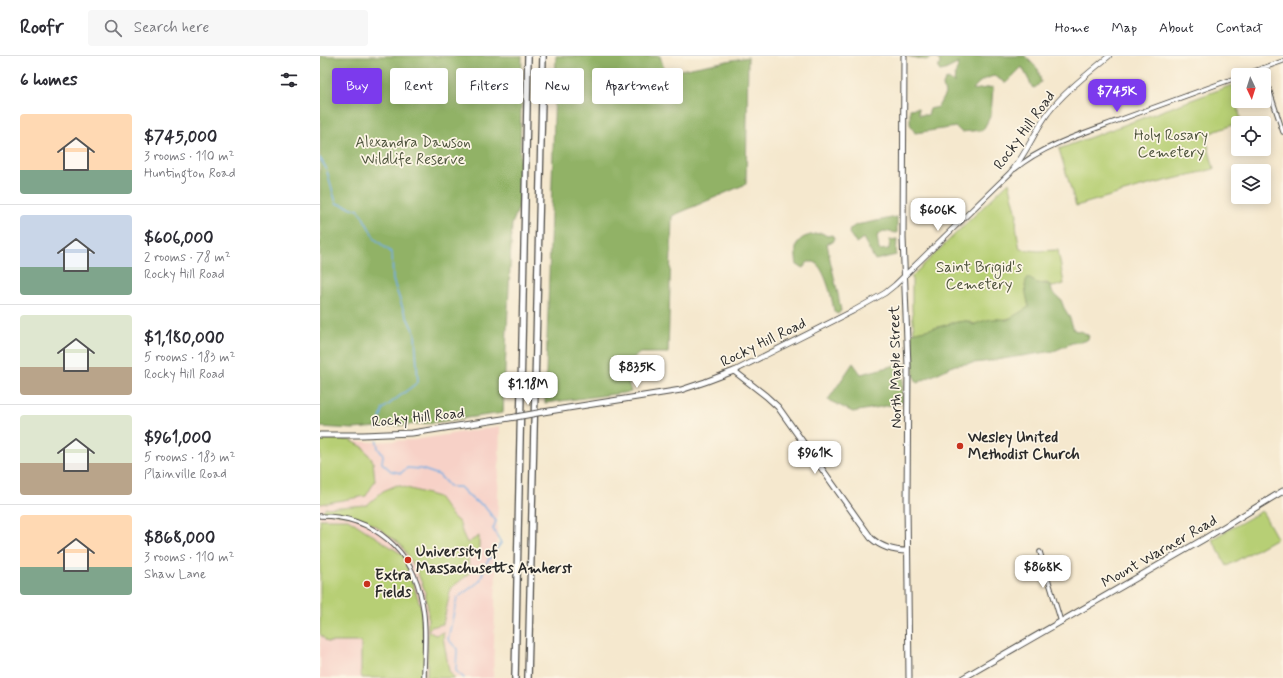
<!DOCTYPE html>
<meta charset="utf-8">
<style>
:root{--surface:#fff;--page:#f7f7f7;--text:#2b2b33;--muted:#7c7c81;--line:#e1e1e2;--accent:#7c3aed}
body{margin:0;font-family:Mynerve,sans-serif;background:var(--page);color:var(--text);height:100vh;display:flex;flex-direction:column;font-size:15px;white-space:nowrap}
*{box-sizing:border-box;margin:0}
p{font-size:13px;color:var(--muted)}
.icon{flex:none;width:22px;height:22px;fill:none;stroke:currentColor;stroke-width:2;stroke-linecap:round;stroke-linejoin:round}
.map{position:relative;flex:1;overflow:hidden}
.drawer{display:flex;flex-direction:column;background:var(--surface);width:320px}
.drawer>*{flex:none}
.guide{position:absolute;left:12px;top:12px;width:380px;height:36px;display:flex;gap:8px}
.needle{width:26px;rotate:176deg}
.fabs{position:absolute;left:911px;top:12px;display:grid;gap:8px}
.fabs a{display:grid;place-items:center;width:40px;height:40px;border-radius:4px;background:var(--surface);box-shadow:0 2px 10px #0003;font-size:20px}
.price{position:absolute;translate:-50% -34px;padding:0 9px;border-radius:8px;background:#fff;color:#222;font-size:13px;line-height:26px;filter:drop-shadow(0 1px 2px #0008)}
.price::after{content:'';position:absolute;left:50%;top:24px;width:12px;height:9px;margin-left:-6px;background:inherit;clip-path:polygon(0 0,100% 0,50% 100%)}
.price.current{background:var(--accent);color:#fff}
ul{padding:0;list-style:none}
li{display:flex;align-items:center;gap:12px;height:100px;padding:0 20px}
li+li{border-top:1px solid var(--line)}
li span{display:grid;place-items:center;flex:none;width:112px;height:80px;border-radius:4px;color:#555}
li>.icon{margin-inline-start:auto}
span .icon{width:48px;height:48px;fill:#fffc;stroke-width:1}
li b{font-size:17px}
h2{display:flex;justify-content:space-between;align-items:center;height:48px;padding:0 20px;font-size:17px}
.pill{padding:0 14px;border-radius:4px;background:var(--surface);box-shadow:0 2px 10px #0003;font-size:14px;line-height:36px}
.pill.current{background:var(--accent);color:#fff}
header{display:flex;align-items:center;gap:24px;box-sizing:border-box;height:56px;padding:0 20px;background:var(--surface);border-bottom:1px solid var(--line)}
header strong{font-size:19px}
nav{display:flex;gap:22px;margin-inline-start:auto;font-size:14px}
.search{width:280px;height:36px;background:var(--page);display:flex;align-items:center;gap:10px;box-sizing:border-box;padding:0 14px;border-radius:4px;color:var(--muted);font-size:15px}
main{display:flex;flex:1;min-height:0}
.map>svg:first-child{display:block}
</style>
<header>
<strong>Roofr</strong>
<div class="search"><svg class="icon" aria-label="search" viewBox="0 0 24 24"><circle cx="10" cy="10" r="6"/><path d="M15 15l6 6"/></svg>Search here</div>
<nav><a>Home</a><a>Map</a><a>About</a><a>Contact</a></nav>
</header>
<main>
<section class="drawer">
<h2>6 homes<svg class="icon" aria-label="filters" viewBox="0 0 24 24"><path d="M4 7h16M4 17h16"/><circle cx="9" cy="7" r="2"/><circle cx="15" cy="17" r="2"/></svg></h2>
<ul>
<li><span style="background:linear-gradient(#ffd9b3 70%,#7fa58c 0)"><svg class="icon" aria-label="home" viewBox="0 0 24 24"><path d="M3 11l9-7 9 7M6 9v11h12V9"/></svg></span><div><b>$745,000</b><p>3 rooms · 110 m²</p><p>Huntington Road</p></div></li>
<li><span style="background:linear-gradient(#c9d6e8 65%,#7fa58c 0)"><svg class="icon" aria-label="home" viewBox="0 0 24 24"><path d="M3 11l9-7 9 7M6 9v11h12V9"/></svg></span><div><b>$606,000</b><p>2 rooms · 78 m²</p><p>Rocky Hill Road</p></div></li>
<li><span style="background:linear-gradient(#dfe7d0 65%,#b9a48a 0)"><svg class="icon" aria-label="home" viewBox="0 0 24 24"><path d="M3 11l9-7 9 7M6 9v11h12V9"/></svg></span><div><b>$1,180,000</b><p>5 rooms · 183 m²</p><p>Rocky Hill Road</p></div></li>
<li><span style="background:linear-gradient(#dfe7d0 60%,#b9a48a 0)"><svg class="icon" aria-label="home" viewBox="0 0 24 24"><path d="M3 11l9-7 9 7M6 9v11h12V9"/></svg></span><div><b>$961,000</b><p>5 rooms · 183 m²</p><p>Plainville Road</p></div></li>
<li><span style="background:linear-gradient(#ffd9b3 65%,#7fa58c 0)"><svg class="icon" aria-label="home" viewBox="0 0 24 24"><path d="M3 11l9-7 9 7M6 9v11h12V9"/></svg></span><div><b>$868,000</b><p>3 rooms · 110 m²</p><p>Shaw Lane</p></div></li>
</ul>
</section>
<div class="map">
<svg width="963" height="622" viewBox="0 0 963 622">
<rect width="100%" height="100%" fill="#fcf5e5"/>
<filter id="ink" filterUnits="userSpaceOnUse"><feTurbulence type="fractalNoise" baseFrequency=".025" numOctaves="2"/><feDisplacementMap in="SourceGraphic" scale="8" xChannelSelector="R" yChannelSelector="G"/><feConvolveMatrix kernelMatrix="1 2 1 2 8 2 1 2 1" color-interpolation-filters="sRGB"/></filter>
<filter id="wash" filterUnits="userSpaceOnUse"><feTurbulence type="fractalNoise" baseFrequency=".012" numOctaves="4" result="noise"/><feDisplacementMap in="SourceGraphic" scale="16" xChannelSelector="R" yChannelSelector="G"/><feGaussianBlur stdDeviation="0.9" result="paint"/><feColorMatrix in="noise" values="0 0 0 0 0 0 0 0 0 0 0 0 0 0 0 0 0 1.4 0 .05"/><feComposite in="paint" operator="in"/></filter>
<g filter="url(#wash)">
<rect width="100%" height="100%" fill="#f5e8ce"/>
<path fill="#f7d1c7" d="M180,370L173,622H0V385L52,386L95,384Z"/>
<g fill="#b7cf74" stroke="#717d50">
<path d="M912,29L916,40L921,66L885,79L894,113L821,131L756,150L739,93Z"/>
<path d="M689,126L697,159C695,170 698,182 700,193L718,195L738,194L744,228L733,231L727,227L705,229L710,258L657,269L647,265L632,267L594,278L592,252V220Z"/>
<path d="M0,383L30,384L43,391L53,405L55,425L46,440L0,448Z"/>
<path d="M77,429L118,441L133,461L140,467L142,476L147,487L159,480V495L148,499L149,518L131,532L123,568L111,571L108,575L115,579L124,576L123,581L129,615L134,622H107L108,554L105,535L96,513L81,489L56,470L35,460L2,456L5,452L47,449L63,435Z"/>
<path d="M942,455L957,482L907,510L892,483Z"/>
<path d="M0,463H28L83,499L103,557L104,622H41V586H7L0,578Z"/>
</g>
<g fill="#91b266" stroke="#5e6e48">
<path d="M0,0H202L199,151L192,168L183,357L110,367L33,373L0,371Z"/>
<path d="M236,0H340L345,17L428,1L426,128L352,160L348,297H320L303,309L311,336L225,347Z"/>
<path d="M587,0H705L718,13L721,26L716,31L713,32L702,11L686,27L674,20C666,22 657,26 653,34L673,31L671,59L663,74L641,76L636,71L595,77L590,68V53L598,52L599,59H608L610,53L618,51L625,38L623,29L625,24L628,23L634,27L635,19L639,7L625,14L620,15L618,12L620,7L619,4L615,1L605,4Z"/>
<path d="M577,161V177L563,175L557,180L559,194L569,193L570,184L577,183L576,199L555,204L543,182L536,187L529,177L530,173L536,169Z"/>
<path d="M502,177L507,180L512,179L515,182L513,186L507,187C510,210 518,232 521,255L518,258L514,256C513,245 505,211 494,206C493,206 489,206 488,206L483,212L477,209C473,185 478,180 502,177Z"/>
<path d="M707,222C711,223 713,225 717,227C722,228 726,227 731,230L732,236L741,244L744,252L749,260L754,274L763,276L769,280L768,283L765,285L752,287L734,295L663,306L635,309L597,327L594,320L591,277L619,271L632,267L644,265H648L653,269C664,264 675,261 687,264L709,251C707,242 703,230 707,222Z"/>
<path d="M533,307L541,318L584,307L582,347L533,356L508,344Z"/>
</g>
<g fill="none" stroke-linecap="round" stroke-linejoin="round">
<g stroke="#72ade3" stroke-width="1.5">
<path d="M0,102L6,112L16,147L39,154L55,183L72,197L73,224L83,253L95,278L98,326L63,353L57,373"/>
<path d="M57,385L58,392L63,399L62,407L71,415L81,417L87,412L101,413L119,419L130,431H140L152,443L164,450L176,465L173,473L181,487L166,507L160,525L137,542L128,583L137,593L136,615L144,622"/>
</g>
</g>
</g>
<g filter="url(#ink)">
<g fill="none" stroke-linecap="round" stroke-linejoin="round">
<g stroke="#494743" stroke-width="5.5">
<g id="minor">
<path d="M942,12L963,76"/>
<path d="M923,19L963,5"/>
<path d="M695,113C723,89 767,76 802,63C841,49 879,35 918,21"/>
<path d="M0,460C53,460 93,494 102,546C107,571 104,597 104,622"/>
<path d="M720,496L741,566"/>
</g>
</g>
<g stroke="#494743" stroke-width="6">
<path id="tertiary" d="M414,315L533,255L565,237L575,229L690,117C706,99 714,76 728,57C745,35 768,18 789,0"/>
</g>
<g stroke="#494743" stroke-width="7">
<g id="secondary">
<path d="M584,0L583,182L588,310L587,445L589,622"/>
<path d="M223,356L361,334L385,326L414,315L446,340L458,351L551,482C562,492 573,495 587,495"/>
<path d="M0,379H43L92,377L196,361"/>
<path d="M643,622L884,483L963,435"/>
</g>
</g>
<g stroke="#494743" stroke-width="8">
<g id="primary">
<path d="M195,622L208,0"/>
<path d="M208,622L223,0"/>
</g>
</g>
<use href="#minor" stroke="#fff" stroke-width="3.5"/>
<use href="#tertiary" stroke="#fff" stroke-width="4.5"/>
<use href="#secondary" stroke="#fff" stroke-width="5"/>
<use href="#primary" stroke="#fff" stroke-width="5.5"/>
<g stroke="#494743" stroke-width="7" stroke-linecap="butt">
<path id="secondary-bridge" d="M196,361L223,356"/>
</g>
<use href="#secondary-bridge" stroke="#fff" stroke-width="5"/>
</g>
</g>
<g fill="#c8321e" stroke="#fcf5e5" stroke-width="1.5">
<circle cx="640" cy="390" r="4"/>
<circle cx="88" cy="504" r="4"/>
<circle cx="47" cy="528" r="4"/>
</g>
<g text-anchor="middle" stroke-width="3.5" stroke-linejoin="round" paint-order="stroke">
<g font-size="15" fill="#2b2b2b" stroke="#fcf5e5">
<text transform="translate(704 74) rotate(-54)" y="5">Rocky Hill Road</text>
<text transform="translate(443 286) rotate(-26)" y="5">Rocky Hill Road</text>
<text transform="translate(575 311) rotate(-91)" y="5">North Maple Street</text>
<text transform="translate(98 361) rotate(-6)" y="5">Rocky Hill Road</text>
<text transform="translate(839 495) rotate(-30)" y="5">Mount Warner Road</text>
</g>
<g font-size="15" fill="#4e543d" stroke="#fcf5e5">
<text x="851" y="84">Holy Rosary<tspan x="851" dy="17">Cemetery</tspan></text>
<text x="93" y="91">Alexandra Dawson<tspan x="93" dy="17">Wildlife Reserve</tspan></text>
<text x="659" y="216">Saint Brigid's<tspan x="659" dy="17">Cemetery</tspan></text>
</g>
<g font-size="15" font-weight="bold" fill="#2b2b2b" stroke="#fcf5e5" text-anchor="start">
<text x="648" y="386">Wesley United<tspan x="648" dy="17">Methodist Church</tspan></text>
<text x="96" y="500">University of<tspan x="96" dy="17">Massachusetts Amherst</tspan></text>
<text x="55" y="524">Extra<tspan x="55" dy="17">Fields</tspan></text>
</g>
</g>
</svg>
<div class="fabs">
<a><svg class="needle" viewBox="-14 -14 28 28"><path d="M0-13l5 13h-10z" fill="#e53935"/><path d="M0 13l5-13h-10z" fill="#7c7c81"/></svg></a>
<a><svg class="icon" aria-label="locate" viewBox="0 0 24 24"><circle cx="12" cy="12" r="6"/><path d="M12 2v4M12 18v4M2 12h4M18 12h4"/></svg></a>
<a><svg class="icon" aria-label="layers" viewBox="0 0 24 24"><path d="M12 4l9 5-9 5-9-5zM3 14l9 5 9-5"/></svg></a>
</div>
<b class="price current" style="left:797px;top:57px">$745K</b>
<b class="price" style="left:618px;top:176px">$606K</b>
<b class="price" style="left:317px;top:333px">$835K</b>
<b class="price" style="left:208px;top:350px">$1.18M</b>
<b class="price" style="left:495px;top:419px">$961K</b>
<b class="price" style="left:723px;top:533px">$868K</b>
<div class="guide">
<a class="pill current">Buy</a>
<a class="pill">Rent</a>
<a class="pill">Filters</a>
<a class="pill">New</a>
<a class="pill">Apartment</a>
</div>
</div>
</main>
